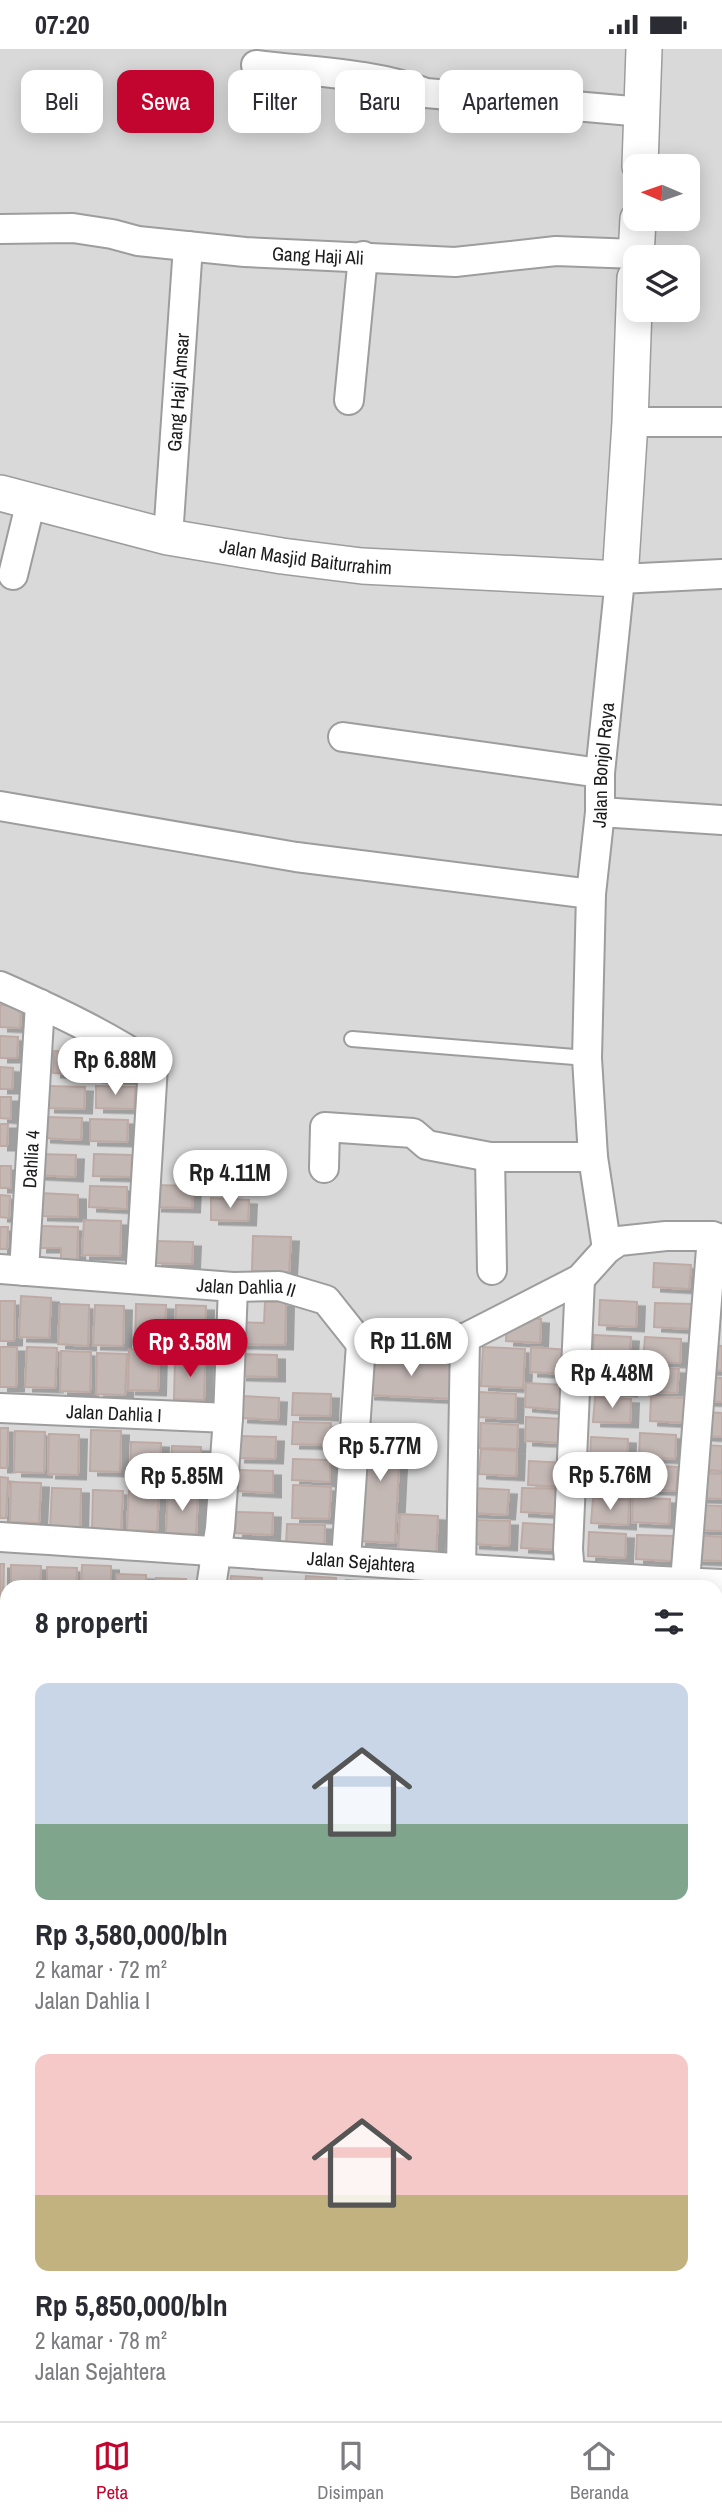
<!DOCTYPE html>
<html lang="id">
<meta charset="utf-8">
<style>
:root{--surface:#fff;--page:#f7f7f7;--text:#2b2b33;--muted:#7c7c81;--line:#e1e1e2;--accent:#c2052e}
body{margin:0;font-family:"Archivo Narrow",sans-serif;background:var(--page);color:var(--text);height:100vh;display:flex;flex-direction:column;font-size:26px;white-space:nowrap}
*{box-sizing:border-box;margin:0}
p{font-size:23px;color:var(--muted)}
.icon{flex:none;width:38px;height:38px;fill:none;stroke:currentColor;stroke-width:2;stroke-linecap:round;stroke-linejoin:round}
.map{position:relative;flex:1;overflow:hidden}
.side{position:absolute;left:0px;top:1531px;width:723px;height:842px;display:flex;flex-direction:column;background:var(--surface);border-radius:21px 21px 0 0;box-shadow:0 4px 18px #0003}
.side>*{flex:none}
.hud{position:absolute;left:21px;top:21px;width:681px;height:63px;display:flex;gap:14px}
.needle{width:46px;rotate:272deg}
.tools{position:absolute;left:623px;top:105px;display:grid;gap:14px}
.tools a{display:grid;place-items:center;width:77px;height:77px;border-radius:14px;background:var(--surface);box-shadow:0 4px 18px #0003;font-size:35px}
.price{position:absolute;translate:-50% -60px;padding:0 16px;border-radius:24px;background:#fff;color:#222;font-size:23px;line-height:46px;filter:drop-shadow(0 2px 4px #0008)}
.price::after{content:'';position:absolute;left:50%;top:42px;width:21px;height:16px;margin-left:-10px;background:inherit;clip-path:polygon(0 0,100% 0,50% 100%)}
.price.on{background:var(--accent);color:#fff}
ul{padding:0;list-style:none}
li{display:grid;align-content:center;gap:14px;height:371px;padding:0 35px}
li span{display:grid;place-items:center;height:217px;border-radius:14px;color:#555}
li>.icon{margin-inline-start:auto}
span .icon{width:126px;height:126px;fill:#fffc;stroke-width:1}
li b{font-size:30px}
h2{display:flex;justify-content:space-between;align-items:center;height:84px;padding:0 35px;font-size:30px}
.chip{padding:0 24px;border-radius:14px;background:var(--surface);box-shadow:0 4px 18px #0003;font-size:24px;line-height:63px}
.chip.on{background:var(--accent);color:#fff}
.status{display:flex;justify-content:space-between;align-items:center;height:49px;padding:0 35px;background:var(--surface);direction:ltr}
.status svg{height:19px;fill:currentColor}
.menu{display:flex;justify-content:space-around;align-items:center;height:98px;border-top:2px solid var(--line);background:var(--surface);font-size:19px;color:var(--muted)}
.menu a{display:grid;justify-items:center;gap:4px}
.menu .on{color:var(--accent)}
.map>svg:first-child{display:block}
</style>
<div class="status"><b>07:20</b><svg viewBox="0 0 49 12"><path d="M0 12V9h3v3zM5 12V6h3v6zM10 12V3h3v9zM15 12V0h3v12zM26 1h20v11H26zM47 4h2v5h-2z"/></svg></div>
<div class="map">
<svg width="722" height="2372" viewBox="0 0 722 2372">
<defs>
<filter id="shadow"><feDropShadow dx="8" dy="4.5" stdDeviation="0" flood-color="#0004"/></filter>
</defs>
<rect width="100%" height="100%" fill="#ede7e1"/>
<path fill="#dad9d9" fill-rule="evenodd" d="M0,0H722V2372H0ZM635,117H688V170H635ZM635,208H688V261H635ZM7,1538H716V2366H7Z"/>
<g fill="#c4b8b5" stroke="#beaaa4" stroke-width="2" filter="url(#shadow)">
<path d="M0,956L21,957L20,979L0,978Z"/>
<path d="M0,987L18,988L17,1009H0Z"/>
<path d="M54,1002L92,1004L91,1026L53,1024Z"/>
<path d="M95,1008L133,1009L132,1031L94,1029Z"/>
<path d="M0,1018L13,1019L12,1040H0Z"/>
<path d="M47,1037L85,1038L84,1060L47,1059Z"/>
<path d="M96,1037L135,1038L134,1060L96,1059Z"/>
<path d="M0,1048H11V1070L0,1069Z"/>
<path d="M44,1068L82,1069L81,1091L43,1089Z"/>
<path d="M90,1070L128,1071L127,1093L90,1092Z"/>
<path d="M0,1075H8L7,1097H0Z"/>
<path d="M38,1105L76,1106L75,1128L37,1126Z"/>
<path d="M94,1105L132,1106L131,1128L93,1127Z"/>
<rect x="0" y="1117" width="11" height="22"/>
<path d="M155,1136L193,1137L192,1159L154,1158Z"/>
<path d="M90,1137L127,1138V1160L89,1158Z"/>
<path d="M40,1144L78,1146V1168L40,1167Z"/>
<path d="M0,1146L10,1147L9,1169L0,1168Z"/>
<path d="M211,1149L249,1151L248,1172L211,1171Z"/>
<path d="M84,1171L121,1172L120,1207L82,1206Z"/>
<path d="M40,1177L78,1178L77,1211H61V1199H39Z"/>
<path d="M0,1178H8L7,1200H0Z"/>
<path d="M253,1187L291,1188L289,1223L252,1222Z"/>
<path d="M155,1192L193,1193L192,1215L154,1214Z"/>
<path d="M654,1214L691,1216L689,1240L653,1238Z"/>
<path d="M21,1247L51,1249L49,1289L19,1288Z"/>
<path d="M600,1251L637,1253L636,1278L599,1276Z"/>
<path d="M0,1252H15L14,1292H0Z"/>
<path d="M265,1253H286L285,1296L235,1295L236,1273L264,1274Z"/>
<path d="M655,1254L692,1255L690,1280L654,1278Z"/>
<path d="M60,1255L89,1256L88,1297L58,1295Z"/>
<path d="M136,1255L166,1256L164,1297L135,1296Z"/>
<path d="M95,1256L124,1257L123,1297L93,1296Z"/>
<path d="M176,1256L206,1257L205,1297L175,1296Z"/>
<path d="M507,1268L541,1270L540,1294L506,1292Z"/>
<path d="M594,1286L631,1288L629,1312L593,1310Z"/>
<path d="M645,1288L681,1290L680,1314L643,1313Z"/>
<path d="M706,1296L722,1297V1322L705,1321Z"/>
<path d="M0,1298H17L16,1338H0Z"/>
<path d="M27,1298L57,1299L55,1339L25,1338Z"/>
<path d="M483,1298L525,1300L523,1339L481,1337Z"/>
<path d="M531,1298L568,1301L566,1325L530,1323Z"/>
<path d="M129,1300L159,1301L158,1342L128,1341Z"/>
<path d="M61,1302L91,1303L90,1343L60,1342Z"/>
<path d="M97,1304L127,1305L125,1346L96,1345Z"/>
<path d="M240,1305L277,1306V1328L239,1327Z"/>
<path d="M369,1307L455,1311L454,1350L367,1346Z"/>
<path d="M175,1310L205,1311L204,1351L174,1350Z"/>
<path d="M594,1317L630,1318L629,1343L592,1341Z"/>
<path d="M642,1318L679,1320L677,1344L641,1342Z"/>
<path d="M705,1328L722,1329V1353L704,1352Z"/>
<path d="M526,1334L563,1336L561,1361L525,1358Z"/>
<path d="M479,1343L516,1345L515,1370L478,1368Z"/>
<path d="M293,1344L331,1345L330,1367L292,1366Z"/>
<path d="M241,1347L279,1349L278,1371L240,1369Z"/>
<path d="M595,1348L631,1350L630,1374L593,1373Z"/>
<path d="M651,1348L687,1349L686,1374L650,1372Z"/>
<path d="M703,1363L722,1364V1388L703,1387Z"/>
<path d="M526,1368L562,1370L561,1394L525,1392Z"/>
<path d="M293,1373L331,1374L330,1396L292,1395Z"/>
<path d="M481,1374L518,1376L517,1400L480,1399Z"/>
<path d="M364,1375L401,1376L395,1494L358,1492Z"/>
<path d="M0,1379H8L7,1419H0Z"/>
<path d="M91,1381L121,1382L120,1423L90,1422Z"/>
<path d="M15,1382L45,1383L44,1424L14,1423Z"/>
<path d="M640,1384L676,1386L675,1410L639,1408Z"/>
<path d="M49,1385L79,1386L78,1426L48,1425Z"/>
<path d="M238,1387L276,1388L275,1410L237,1409Z"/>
<path d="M591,1388L628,1390L627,1415L590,1413Z"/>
<path d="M131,1393L161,1394L159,1435L130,1434Z"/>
<path d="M701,1396L722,1397V1422L699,1420Z"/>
<path d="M172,1397L201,1398L200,1438L170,1437Z"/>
<path d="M481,1400L517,1402L516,1427L479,1425Z"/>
<path d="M293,1410L330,1411V1433L292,1431Z"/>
<path d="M529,1412L566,1414L564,1438L528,1436Z"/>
<path d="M641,1416L678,1418L676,1442L640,1440Z"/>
<path d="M236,1421L273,1422V1444L235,1442Z"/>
<path d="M589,1423L625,1425L624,1450L587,1448Z"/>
<path d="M699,1424L722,1425V1450L698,1449Z"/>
<path d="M0,1428L8,1429L6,1469H0Z"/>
<path d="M11,1433L41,1434L39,1474L10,1473Z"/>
<path d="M293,1436L331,1438L329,1470L292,1469Z"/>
<path d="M52,1439L81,1440L80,1481L50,1480Z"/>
<path d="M472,1439L509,1441L507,1466L471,1464Z"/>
<path d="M522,1439L559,1440L557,1465L521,1463Z"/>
<path d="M93,1441L123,1442L121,1482L92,1481Z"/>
<path d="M129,1441L159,1442L157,1482L127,1481Z"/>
<path d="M168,1444L198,1445L196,1485L166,1484Z"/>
<path d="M593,1449L629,1451L628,1476L591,1474Z"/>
<path d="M633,1449L670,1450L669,1475L632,1473Z"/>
<path d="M696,1456L722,1457V1482L695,1481Z"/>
<path d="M236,1463L273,1464L272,1486L235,1484Z"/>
<path d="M400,1465L438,1467L436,1506L398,1504Z"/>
<path d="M473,1471L510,1472L509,1497L472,1495Z"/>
<path d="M523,1474L559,1476L558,1501L521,1499Z"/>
<path d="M287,1475L325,1476L324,1498L286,1497Z"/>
<path d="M589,1483L626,1485L625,1509L588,1507Z"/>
<path d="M637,1486L674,1487L672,1512L636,1510Z"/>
<path d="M695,1486L722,1488V1512L694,1511Z"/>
<path d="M0,1515H4L3,1555H0Z"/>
<path d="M11,1516L41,1517L40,1538H11Z"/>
<path d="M82,1516L111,1517V1538H81Z"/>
<path d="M47,1518L77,1519L76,1538H47Z"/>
<path d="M116,1525L146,1526V1538H116Z"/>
<path d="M231,1527L262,1529L261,1538H230Z"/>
<path d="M306,1527L336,1529V1538H305Z"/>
<path d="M156,1529L186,1530V1538H156Z"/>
<path d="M346,1531L376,1533V1538H345Z"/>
<path d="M267,1534L299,1535L298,1538H267Z"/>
<path d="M716,1556H722V1602L716,1601Z"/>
<path d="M716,1604H722V1649L716,1648Z"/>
<path d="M2,1646L7,1647V1692L0,1691Z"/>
<rect x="716" y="1693" width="6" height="45"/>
<rect x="0" y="1696" width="7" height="45"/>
<path d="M716,1740H722V1785L716,1784Z"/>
<rect x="716" y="1829" width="6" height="27"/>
<path d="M716,1863L722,1864V1891H716Z"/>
<path d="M3,1870H7V1897H1Z"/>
<path d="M716,1901H722V1929L716,1928Z"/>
<rect x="0" y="1909" width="7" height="23"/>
<path d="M0,1934L7,1935V1962H0Z"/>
<rect x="716" y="1935" width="6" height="27"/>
<path d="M0,1964H7V1992L0,1991Z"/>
<rect x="716" y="1964" width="6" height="27"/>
<rect x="0" y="1996" width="7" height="27"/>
<rect x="716" y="1996" width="6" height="27"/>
<rect x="716" y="2029" width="6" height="27"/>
<path d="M0,2177H7L5,2216L0,2215Z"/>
</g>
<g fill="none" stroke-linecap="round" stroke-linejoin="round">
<g stroke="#9d9d9d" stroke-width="18">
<path id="service" d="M352,990L587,1009"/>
</g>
<g stroke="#9d9d9d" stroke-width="32">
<g id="minor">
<path d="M256,16C312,23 374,24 426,44L643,63"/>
<path id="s1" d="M0,180L73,179L112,185L138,192L245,203L455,213L556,202L636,205"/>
<path d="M349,351L363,207"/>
<path d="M630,373H722"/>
<path id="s2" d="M168,488L188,197"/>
<path d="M13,526L31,452"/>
<path d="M343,688L600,724"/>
<path d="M0,757L296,808L591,845"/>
<path d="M600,763L722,771"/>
<path d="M0,937C52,960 106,985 153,1017L140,1230"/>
<path d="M490,1108L492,1221"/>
<path d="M324,1119L325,1078L413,1084L427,1096L490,1108H593"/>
<path id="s3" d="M607,1200L593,1108L587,1009L591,845L600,763V724L620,530L722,525"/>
<path id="s4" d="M0,1220L233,1238L279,1237L326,1251L361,1295"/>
<path id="s5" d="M24,1222L40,955"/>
<path d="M361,1295L465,1289L580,1230L607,1200L619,1192L666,1187H712L722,1190"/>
<path id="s6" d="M0,1359L228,1369"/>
<path id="s7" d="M0,1488C241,1503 481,1523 722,1535"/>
<path d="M346,1510L361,1295"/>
<path d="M461,1521L465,1289"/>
<path d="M570,1525L568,1500L580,1230"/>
<path d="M685,1533L712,1187"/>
<path d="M211,1538L220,1479L228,1369L233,1238"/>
<path d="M0,1625H7"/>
<path d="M716,1666L722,1667"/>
<path d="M0,1750H7"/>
<path d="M716,1801L722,1802"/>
<path d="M0,2036H7"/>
<path d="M716,2073L722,2074"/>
<path d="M400,2372L406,2369L448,2372"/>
<path d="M607,2372L615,2366"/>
</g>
</g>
<g stroke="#9d9d9d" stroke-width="38">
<g id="tertiary">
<path d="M640,117L644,0"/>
<path d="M636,208L638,170"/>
<path id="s8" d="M0,444L168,488L282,507L362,517L620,530L630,373L635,229"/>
</g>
</g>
<use href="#service" stroke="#fff" stroke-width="14"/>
<use href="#minor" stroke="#fff" stroke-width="28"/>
<use href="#tertiary" stroke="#fff" stroke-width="35"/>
</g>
<g text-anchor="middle" stroke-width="6" stroke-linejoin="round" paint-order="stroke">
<g font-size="19" fill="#1c1c1c" stroke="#fff">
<text dy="7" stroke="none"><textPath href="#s1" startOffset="320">Gang Haji Ali</textPath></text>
<text dy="7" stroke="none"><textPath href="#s2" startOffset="145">Gang Haji Amsar</textPath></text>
<text dy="7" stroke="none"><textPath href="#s8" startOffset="313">Jalan Masjid Baiturrahim</textPath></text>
<text dy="7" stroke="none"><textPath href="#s3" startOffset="486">Jalan Bonjol Raya</textPath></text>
<text dy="7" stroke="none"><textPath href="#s5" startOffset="112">Dahlia 4</textPath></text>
<text dy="7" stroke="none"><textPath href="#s4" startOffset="247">Jalan Dahlia II</textPath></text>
<text dy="7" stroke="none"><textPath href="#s6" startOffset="114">Jalan Dahlia I</textPath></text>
<text dy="7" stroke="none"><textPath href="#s7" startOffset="362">Jalan Sejahtera</textPath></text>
</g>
</g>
</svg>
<div class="tools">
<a><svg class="needle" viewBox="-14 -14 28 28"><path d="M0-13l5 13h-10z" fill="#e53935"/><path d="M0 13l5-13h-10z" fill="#7c7c81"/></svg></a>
<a><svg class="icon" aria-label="layers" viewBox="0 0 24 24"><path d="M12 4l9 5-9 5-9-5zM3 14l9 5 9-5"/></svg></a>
</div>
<b class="price" style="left:115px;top:1048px">Rp 6.88M</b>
<b class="price" style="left:230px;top:1161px">Rp 4.11M</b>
<b class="price" style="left:411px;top:1329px">Rp 11.6M</b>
<b class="price on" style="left:190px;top:1330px">Rp 3.58M</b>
<b class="price" style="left:612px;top:1361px">Rp 4.48M</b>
<b class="price" style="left:380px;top:1434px">Rp 5.77M</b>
<b class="price" style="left:610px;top:1463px">Rp 5.76M</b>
<b class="price" style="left:182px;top:1464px">Rp 5.85M</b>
<div class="hud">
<a class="chip">Beli</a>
<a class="chip on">Sewa</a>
<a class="chip">Filter</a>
<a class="chip">Baru</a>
<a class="chip">Apartemen</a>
</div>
<section class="side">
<h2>8 properti<svg class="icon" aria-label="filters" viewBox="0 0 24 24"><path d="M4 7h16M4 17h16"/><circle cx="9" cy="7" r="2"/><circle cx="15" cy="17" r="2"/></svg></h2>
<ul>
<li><span style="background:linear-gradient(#c9d6e8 65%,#7fa58c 0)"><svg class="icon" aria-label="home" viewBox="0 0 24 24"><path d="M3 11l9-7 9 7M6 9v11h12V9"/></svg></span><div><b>Rp 3,580,000/bln</b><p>2 kamar · 72 m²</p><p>Jalan Dahlia I</p></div></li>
<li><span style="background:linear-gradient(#f6c9c9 65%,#c2b280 0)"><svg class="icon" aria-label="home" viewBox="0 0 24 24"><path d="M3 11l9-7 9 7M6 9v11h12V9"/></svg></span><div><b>Rp 5,850,000/bln</b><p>2 kamar · 78 m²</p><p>Jalan Sejahtera</p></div></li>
</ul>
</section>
</div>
<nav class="menu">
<a class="on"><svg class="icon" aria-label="map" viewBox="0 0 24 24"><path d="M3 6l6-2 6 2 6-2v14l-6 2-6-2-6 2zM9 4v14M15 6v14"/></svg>Peta</a>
<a><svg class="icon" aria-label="saved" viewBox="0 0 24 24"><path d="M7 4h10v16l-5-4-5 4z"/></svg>Disimpan</a>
<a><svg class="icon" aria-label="home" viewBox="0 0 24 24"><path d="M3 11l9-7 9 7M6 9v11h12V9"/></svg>Beranda</a>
</nav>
